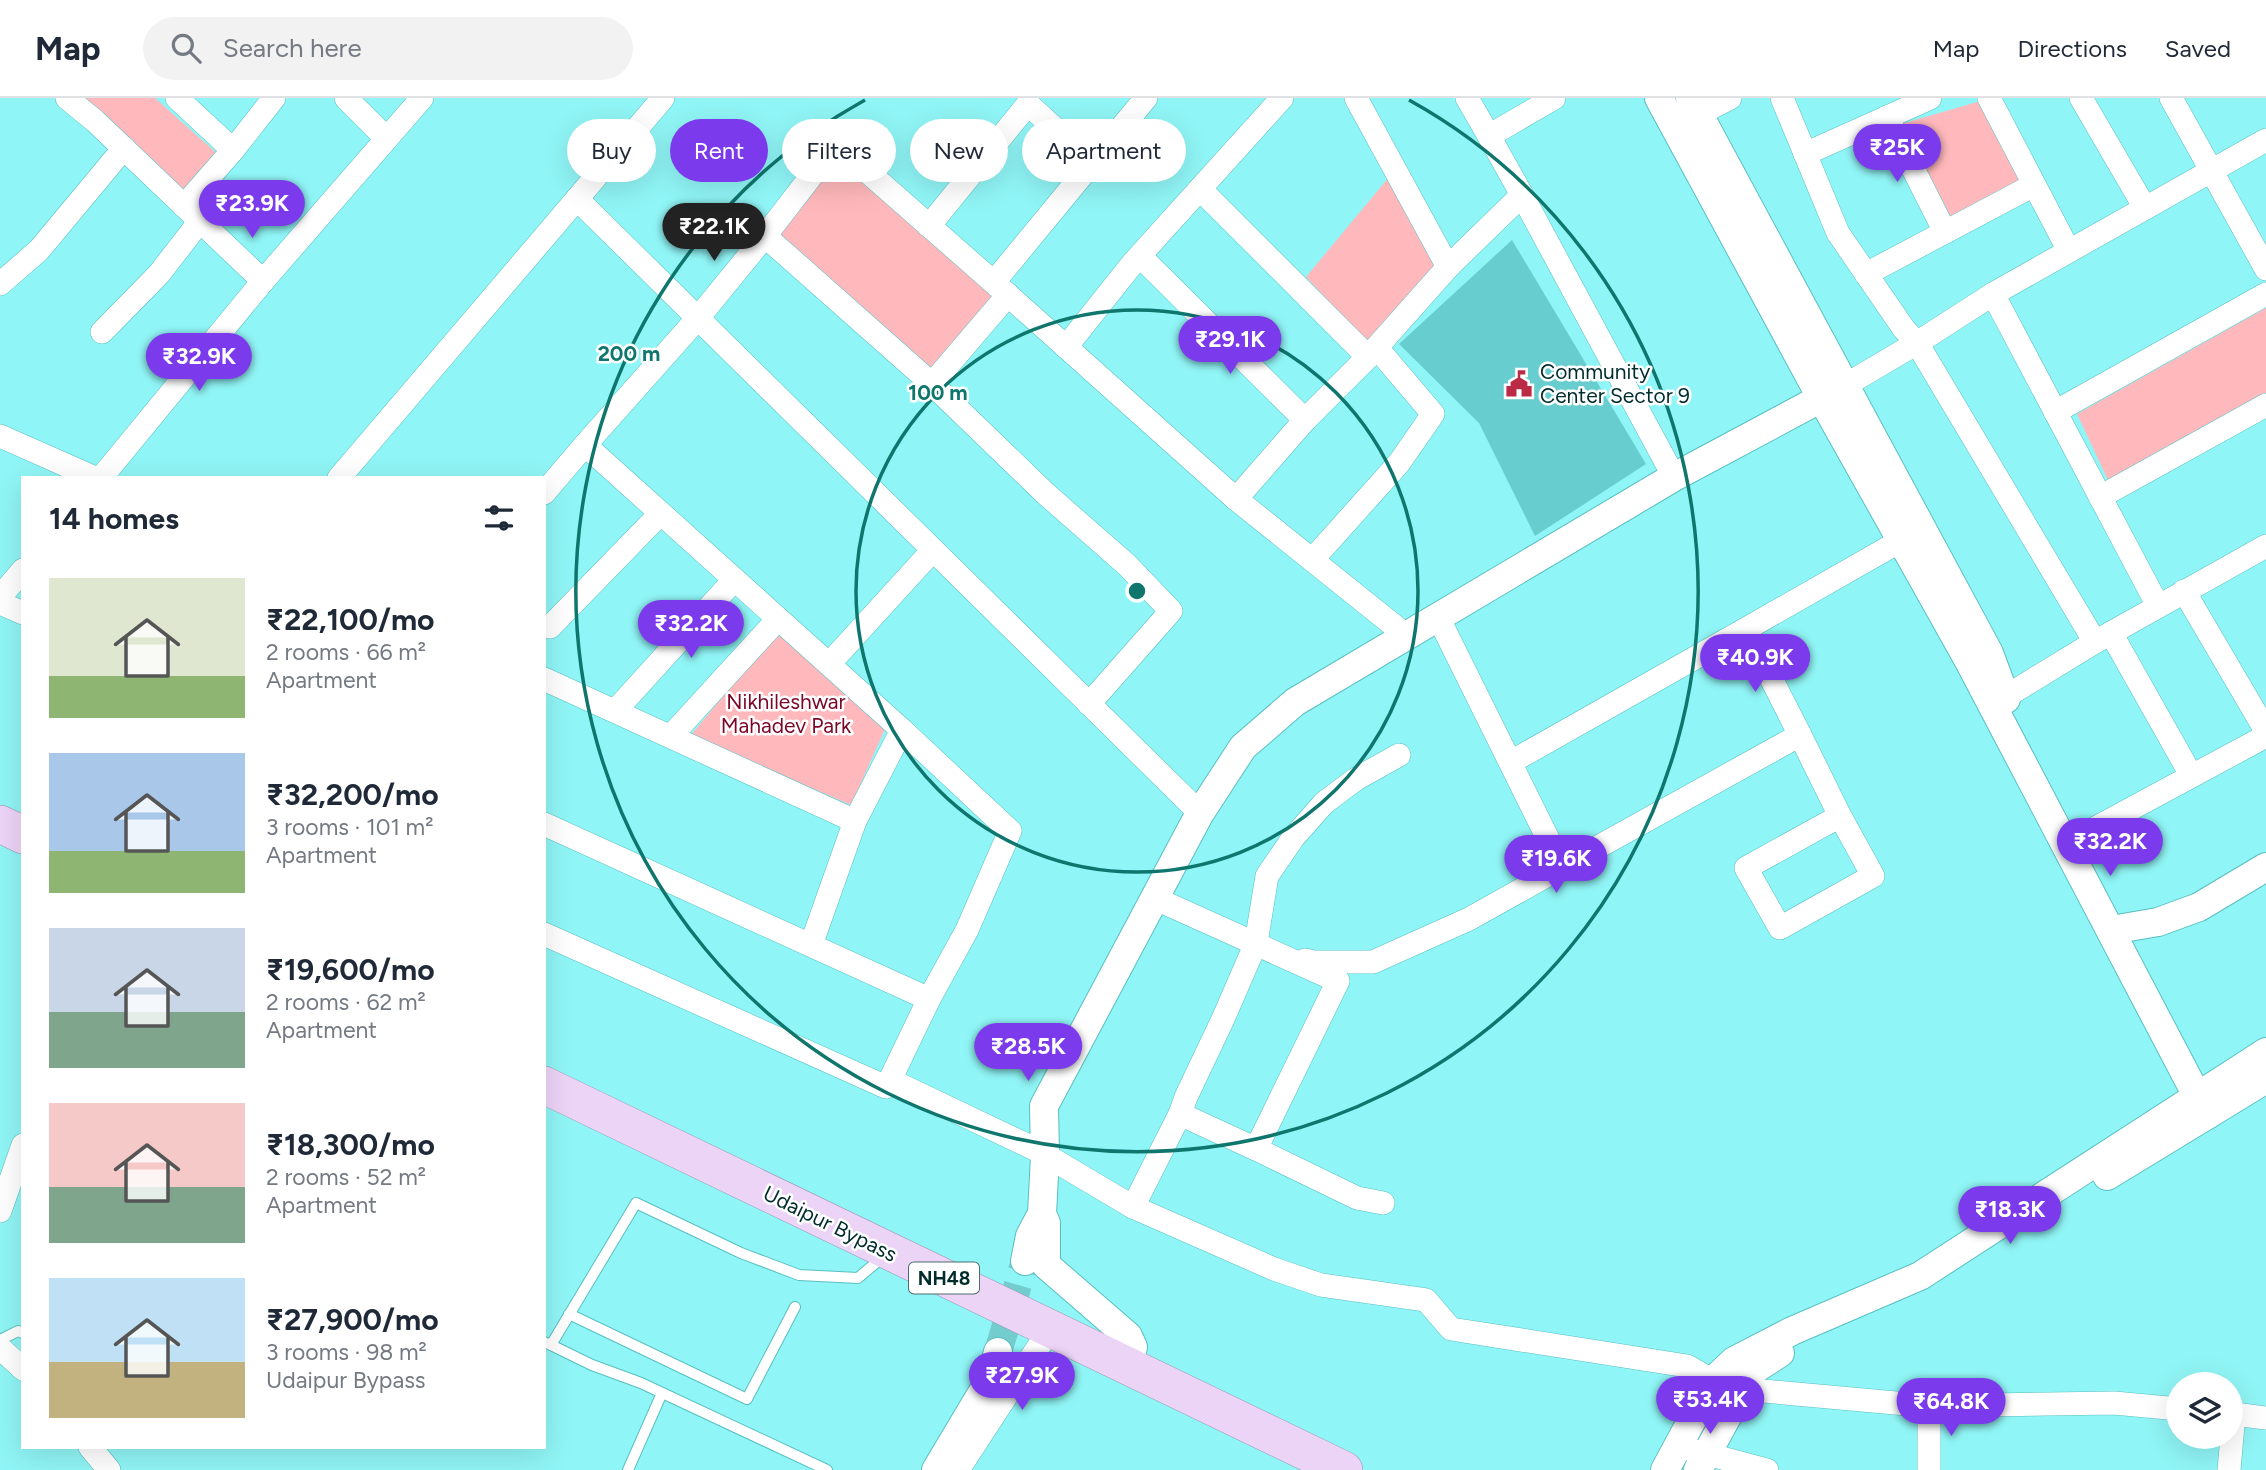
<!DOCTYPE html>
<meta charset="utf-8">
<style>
:root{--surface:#fff;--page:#f2f2f3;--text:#1f2937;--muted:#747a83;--line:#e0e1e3;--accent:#7c3aed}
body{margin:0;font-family:Figtree,sans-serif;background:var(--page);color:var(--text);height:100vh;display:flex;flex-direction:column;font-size:26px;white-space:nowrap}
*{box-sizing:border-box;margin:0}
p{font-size:23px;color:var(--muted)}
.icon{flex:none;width:38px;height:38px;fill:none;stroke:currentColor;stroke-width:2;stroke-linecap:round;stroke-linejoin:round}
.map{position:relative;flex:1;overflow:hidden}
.sheet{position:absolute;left:21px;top:378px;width:525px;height:973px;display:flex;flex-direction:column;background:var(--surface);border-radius:0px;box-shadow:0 7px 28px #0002}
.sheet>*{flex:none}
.top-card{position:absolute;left:567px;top:21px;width:665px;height:63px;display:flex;gap:14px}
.tools{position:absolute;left:2166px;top:1274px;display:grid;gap:14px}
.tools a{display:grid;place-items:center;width:77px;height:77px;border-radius:50%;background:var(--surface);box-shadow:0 7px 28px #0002;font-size:35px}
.price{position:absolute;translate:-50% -60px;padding:0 16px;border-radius:24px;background:var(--accent);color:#fff;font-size:23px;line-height:46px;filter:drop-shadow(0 2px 4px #0008)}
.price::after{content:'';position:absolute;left:50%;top:42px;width:21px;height:16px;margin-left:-10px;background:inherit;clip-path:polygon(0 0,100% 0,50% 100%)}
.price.active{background:#222;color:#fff}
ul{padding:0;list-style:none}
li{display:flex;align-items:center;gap:21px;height:175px;padding:0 28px}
li span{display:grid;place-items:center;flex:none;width:196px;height:140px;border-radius:0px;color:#555}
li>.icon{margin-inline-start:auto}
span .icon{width:84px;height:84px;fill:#fffc;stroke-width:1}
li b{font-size:30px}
h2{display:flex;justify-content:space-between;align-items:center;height:84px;padding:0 28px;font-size:30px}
.chip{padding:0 24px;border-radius:32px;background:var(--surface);box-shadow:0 7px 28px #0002;font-size:24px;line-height:63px}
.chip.active{background:var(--accent);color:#fff}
header{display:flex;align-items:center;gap:42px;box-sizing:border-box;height:98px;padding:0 35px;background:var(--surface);border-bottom:2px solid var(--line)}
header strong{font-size:33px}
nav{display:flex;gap:38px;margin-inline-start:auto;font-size:24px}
.search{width:490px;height:63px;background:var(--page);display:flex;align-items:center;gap:18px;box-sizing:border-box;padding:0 24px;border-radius:38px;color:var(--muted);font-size:26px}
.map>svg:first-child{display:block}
</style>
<header>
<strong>Map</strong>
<div class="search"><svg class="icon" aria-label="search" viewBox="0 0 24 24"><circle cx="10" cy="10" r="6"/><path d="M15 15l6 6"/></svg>Search here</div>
<nav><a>Map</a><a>Directions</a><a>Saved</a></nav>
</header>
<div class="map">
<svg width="2266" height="1372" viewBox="0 0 2266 1372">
<rect width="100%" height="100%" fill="#90f5f6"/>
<g fill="#ffb9bc">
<path d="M84,0H155L222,60L187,98Z"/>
<path d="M1984,2L2026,86L1947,130L1898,27Z"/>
<path d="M843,52L1004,201L930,276L774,138Z"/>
<path d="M1389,79L1438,165L1368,246L1306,179Z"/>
<path d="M2266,210V295L2108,382L2077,316Z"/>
<path d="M782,528L885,631L851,707L690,638Z"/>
</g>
<path fill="#67cdce" d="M1512,142L1646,366L1535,438L1479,325L1399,246Z"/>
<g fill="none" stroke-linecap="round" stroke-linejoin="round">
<path stroke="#73cdce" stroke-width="28" stroke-dasharray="28 14" stroke-linecap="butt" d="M998,1254L1025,1163"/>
<g stroke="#59bfc0" stroke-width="12">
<g id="service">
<path d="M569,1216L747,1301L795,1209"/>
<path d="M0,1242L18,1233L23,1235"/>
<path d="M544,1244L551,1247L636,1105L741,1155L799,1177L858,1180L884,1158"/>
<path d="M551,1247L592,1267L641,1285L827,1372"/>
<path d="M628,1372L662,1295"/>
</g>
</g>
<g stroke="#59bfc0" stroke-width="24">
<g id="minor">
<path d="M67,0L95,23L263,183L422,0"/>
<path d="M177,0L233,52L184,108"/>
<path d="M346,0L386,40"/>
<path d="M1467,0L1489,38"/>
<path d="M1782,0L1838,135L1904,231L1917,245L2095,544"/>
<path d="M1989,0L2069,153"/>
<path d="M2081,0L2145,110"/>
<path d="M2171,0L2266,171"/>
<path d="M1699,16L1730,0"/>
<path d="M1887,19L1945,134"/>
<path d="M233,52L274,0"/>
<path d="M1805,56L1930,0"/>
<path d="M1092,65L1146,0"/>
<path d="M1200,91L1368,259L1448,169L1356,0"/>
<path d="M1522,97L1489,38L1554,0"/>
<path d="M577,101L1200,715"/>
<path d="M929,128L1028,6L1092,65L994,184"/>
<path d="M1140,158L1305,322L1236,401"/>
<path d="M1448,169L1522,97L1674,379"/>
<path d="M1866,176L2034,87"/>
<path d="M0,186L39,152L124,50"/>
<path d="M1993,196L2158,508"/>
<path d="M102,234L159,176L200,123"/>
<path d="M1066,249L1133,165L1282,0"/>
<path d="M932,286L765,138L836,46L1008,197"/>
<path d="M1844,288L1917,245L1993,196L2266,42"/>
<path d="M2055,314L2266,196"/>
<path d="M1305,322L1368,259"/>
<path d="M0,338L95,380"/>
<path d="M585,347L698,220L765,138"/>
<path d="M101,380L263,183"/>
<path d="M339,380L663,0"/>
<path d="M544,395L585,347L902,632L855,723L811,847"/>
<path d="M2100,399L2266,307"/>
<path d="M1313,461L1399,365L1433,316L1377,250"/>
<path d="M2184,493L2266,633"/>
<path d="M0,499L23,472"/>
<path d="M0,505L23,515"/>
<path d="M550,529L660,416"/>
<path d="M1746,531L1902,442"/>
<path d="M2111,535L2191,677"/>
<path d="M829,566L933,452"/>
<path d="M544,581L855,723"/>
<path d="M2005,599L2095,544L2266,448"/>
<path d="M1089,606L1171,513L1127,467L1046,396L932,286L1008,197L1236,401L1407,538"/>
<path d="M615,613L734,482"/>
<path d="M902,632L1010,733L967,832L929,901L890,982L1037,1052L1133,1109"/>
<path d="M1800,637L1840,718L1746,770L1780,830L1873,778L1840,718"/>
<path d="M671,638L778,521"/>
<path d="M1511,664L1746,531L1800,637L1562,769"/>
<path d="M544,726L929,901"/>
<path d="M2077,740L2266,638"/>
<path d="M1154,800L1338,883L1256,1051L1180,1016L1186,999L1223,921L1256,845L1267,778L1293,740L1324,705L1356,681L1399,657"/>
<path d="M544,836L886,989L890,982"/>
<path d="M1305,862L1313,864H1373L1469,821L1562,769L1438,519"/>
<path d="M1180,1016L1133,1109L1274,1171L1321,1187L1426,1202L1451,1231L1687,1268L1713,1283L1741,1291L1929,1308L2114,1305L2179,1311"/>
<path d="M1256,1051L1357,1100L1383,1105"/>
<path d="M0,1113L23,1047"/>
<path d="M0,1250L23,1271"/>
<path d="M1929,1308V1372"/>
<path d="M1677,1348L1767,1372"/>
<path d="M90,1349L109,1372"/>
<path d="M958,1372L1050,1231"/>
<path d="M2229,1372L2234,1316L2266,1320"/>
</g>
</g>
<g stroke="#59bfc0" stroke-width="30">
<g id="tertiary">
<path d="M1659,0L1822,301L1970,565L2207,1017"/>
<path d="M1690,0L1989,555L2006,601"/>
<path d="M2123,830L2158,824L2199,809L2266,769"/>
<path d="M2107,1078L2266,981"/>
<path d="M1025,1163L1030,1138L1039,1121"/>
<path d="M1129,1268L1133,1249L1128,1238L1046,1167V1125L1042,1116L1045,1058L1044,1008L1200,715L1243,649L1295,604L1674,379L1844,288"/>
<path d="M936,1372L991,1280L998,1254"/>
<path d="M1665,1372L1713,1283L1734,1263L1792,1233L1920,1178L2266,954"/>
<path d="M1698,1372L1752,1273L1780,1255"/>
</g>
</g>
<g stroke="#9792ae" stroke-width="38">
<g id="trunk">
<path d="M0,726L23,737"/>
<path d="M544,987L1344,1372"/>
</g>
</g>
<use href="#service" stroke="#fff" stroke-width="10"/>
<use href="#minor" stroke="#fff" stroke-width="23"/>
<use href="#tertiary" stroke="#fff" stroke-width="28"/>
<use href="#trunk" stroke="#ecd4f6" stroke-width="37"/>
</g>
<g fill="none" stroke="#0f766e" stroke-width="3.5">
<circle cx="1137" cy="493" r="281"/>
<path d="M1409 2A561 561 0 1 1 865 2"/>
</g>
<defs>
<g id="civic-bare" transform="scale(2.1)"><path d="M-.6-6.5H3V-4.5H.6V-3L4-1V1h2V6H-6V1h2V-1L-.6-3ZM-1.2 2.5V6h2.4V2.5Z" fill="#bc2b45" stroke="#fff" stroke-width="2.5" paint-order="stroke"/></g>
</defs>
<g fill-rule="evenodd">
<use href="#civic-bare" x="1519" y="286"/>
</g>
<g text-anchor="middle" stroke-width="5" stroke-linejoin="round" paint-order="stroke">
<rect fill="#fff" stroke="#4c6b6c" stroke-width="2" x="909" y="1164.5" width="70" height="31" rx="5"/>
<g font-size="19" font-weight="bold" fill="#002c2d">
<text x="944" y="1187">NH48</text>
</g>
<g font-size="21" fill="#002c2d" stroke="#fff" text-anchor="start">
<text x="1540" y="281">Community<tspan x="1540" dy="24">Center Sector 9</tspan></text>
</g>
<g font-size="21" fill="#7b0725" stroke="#fff">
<text x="786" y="611">Nikhileshwar<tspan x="786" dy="24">Mahadev Park</tspan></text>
</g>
<g font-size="21" fill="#002c2d" stroke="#fff">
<text transform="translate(830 1126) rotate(26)" y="7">Udaipur Bypass</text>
</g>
</g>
<circle cx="1137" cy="493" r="10" fill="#0f766e" stroke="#fff" stroke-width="3.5"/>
<g font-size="21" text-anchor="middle" font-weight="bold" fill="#0f766e" stroke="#fff" stroke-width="5" stroke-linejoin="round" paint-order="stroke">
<text x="629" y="263">200 m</text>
<text x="938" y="302">100 m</text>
</g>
</svg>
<div class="tools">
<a><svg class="icon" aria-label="layers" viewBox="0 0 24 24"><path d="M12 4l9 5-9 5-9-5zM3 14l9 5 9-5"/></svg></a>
</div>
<b class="price" style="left:1897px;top:86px">₹25K</b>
<b class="price" style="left:252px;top:142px">₹23.9K</b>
<b class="price active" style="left:714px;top:165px">₹22.1K</b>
<b class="price" style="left:1230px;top:278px">₹29.1K</b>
<b class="price" style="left:199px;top:295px">₹32.9K</b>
<b class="price" style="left:691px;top:562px">₹32.2K</b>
<b class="price" style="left:1755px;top:596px">₹40.9K</b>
<b class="price" style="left:2110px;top:780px">₹32.2K</b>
<b class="price" style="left:1556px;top:797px">₹19.6K</b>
<b class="price" style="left:1028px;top:985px">₹28.5K</b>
<b class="price" style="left:2010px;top:1148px">₹18.3K</b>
<b class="price" style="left:1022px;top:1314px">₹27.9K</b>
<b class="price" style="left:1710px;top:1338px">₹53.4K</b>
<b class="price" style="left:1951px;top:1340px">₹64.8K</b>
<div class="top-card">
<a class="chip">Buy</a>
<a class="chip active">Rent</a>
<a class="chip">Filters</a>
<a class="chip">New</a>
<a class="chip">Apartment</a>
</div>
<section class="sheet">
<h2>14 homes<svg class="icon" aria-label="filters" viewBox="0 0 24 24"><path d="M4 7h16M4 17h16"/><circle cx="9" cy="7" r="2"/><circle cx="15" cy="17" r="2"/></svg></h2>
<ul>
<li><span style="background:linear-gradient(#dfe7d0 70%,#8fb573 0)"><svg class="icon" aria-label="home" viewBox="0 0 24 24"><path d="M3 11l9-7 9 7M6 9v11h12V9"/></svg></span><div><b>₹22,100/mo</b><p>2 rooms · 66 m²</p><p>Apartment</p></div></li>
<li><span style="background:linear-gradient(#a9c7e8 70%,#8fb573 0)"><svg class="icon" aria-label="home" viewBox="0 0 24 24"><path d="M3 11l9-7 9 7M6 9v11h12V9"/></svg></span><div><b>₹32,200/mo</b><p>3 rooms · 101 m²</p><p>Apartment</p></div></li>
<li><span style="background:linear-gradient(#c9d6e8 60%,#7fa58c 0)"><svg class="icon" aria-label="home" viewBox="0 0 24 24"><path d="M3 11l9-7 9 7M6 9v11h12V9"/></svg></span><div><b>₹19,600/mo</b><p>2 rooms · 62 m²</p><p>Apartment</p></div></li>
<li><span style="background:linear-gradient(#f6c9c9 60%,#7fa58c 0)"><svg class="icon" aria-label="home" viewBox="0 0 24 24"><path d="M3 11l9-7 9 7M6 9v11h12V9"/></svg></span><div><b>₹18,300/mo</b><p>2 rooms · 52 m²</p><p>Apartment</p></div></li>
<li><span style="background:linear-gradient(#bfe0f5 60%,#c2b280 0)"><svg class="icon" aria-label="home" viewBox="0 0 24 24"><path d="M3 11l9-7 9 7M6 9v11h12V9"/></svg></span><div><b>₹27,900/mo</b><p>3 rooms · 98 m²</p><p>Udaipur Bypass</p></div></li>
</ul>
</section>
</div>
